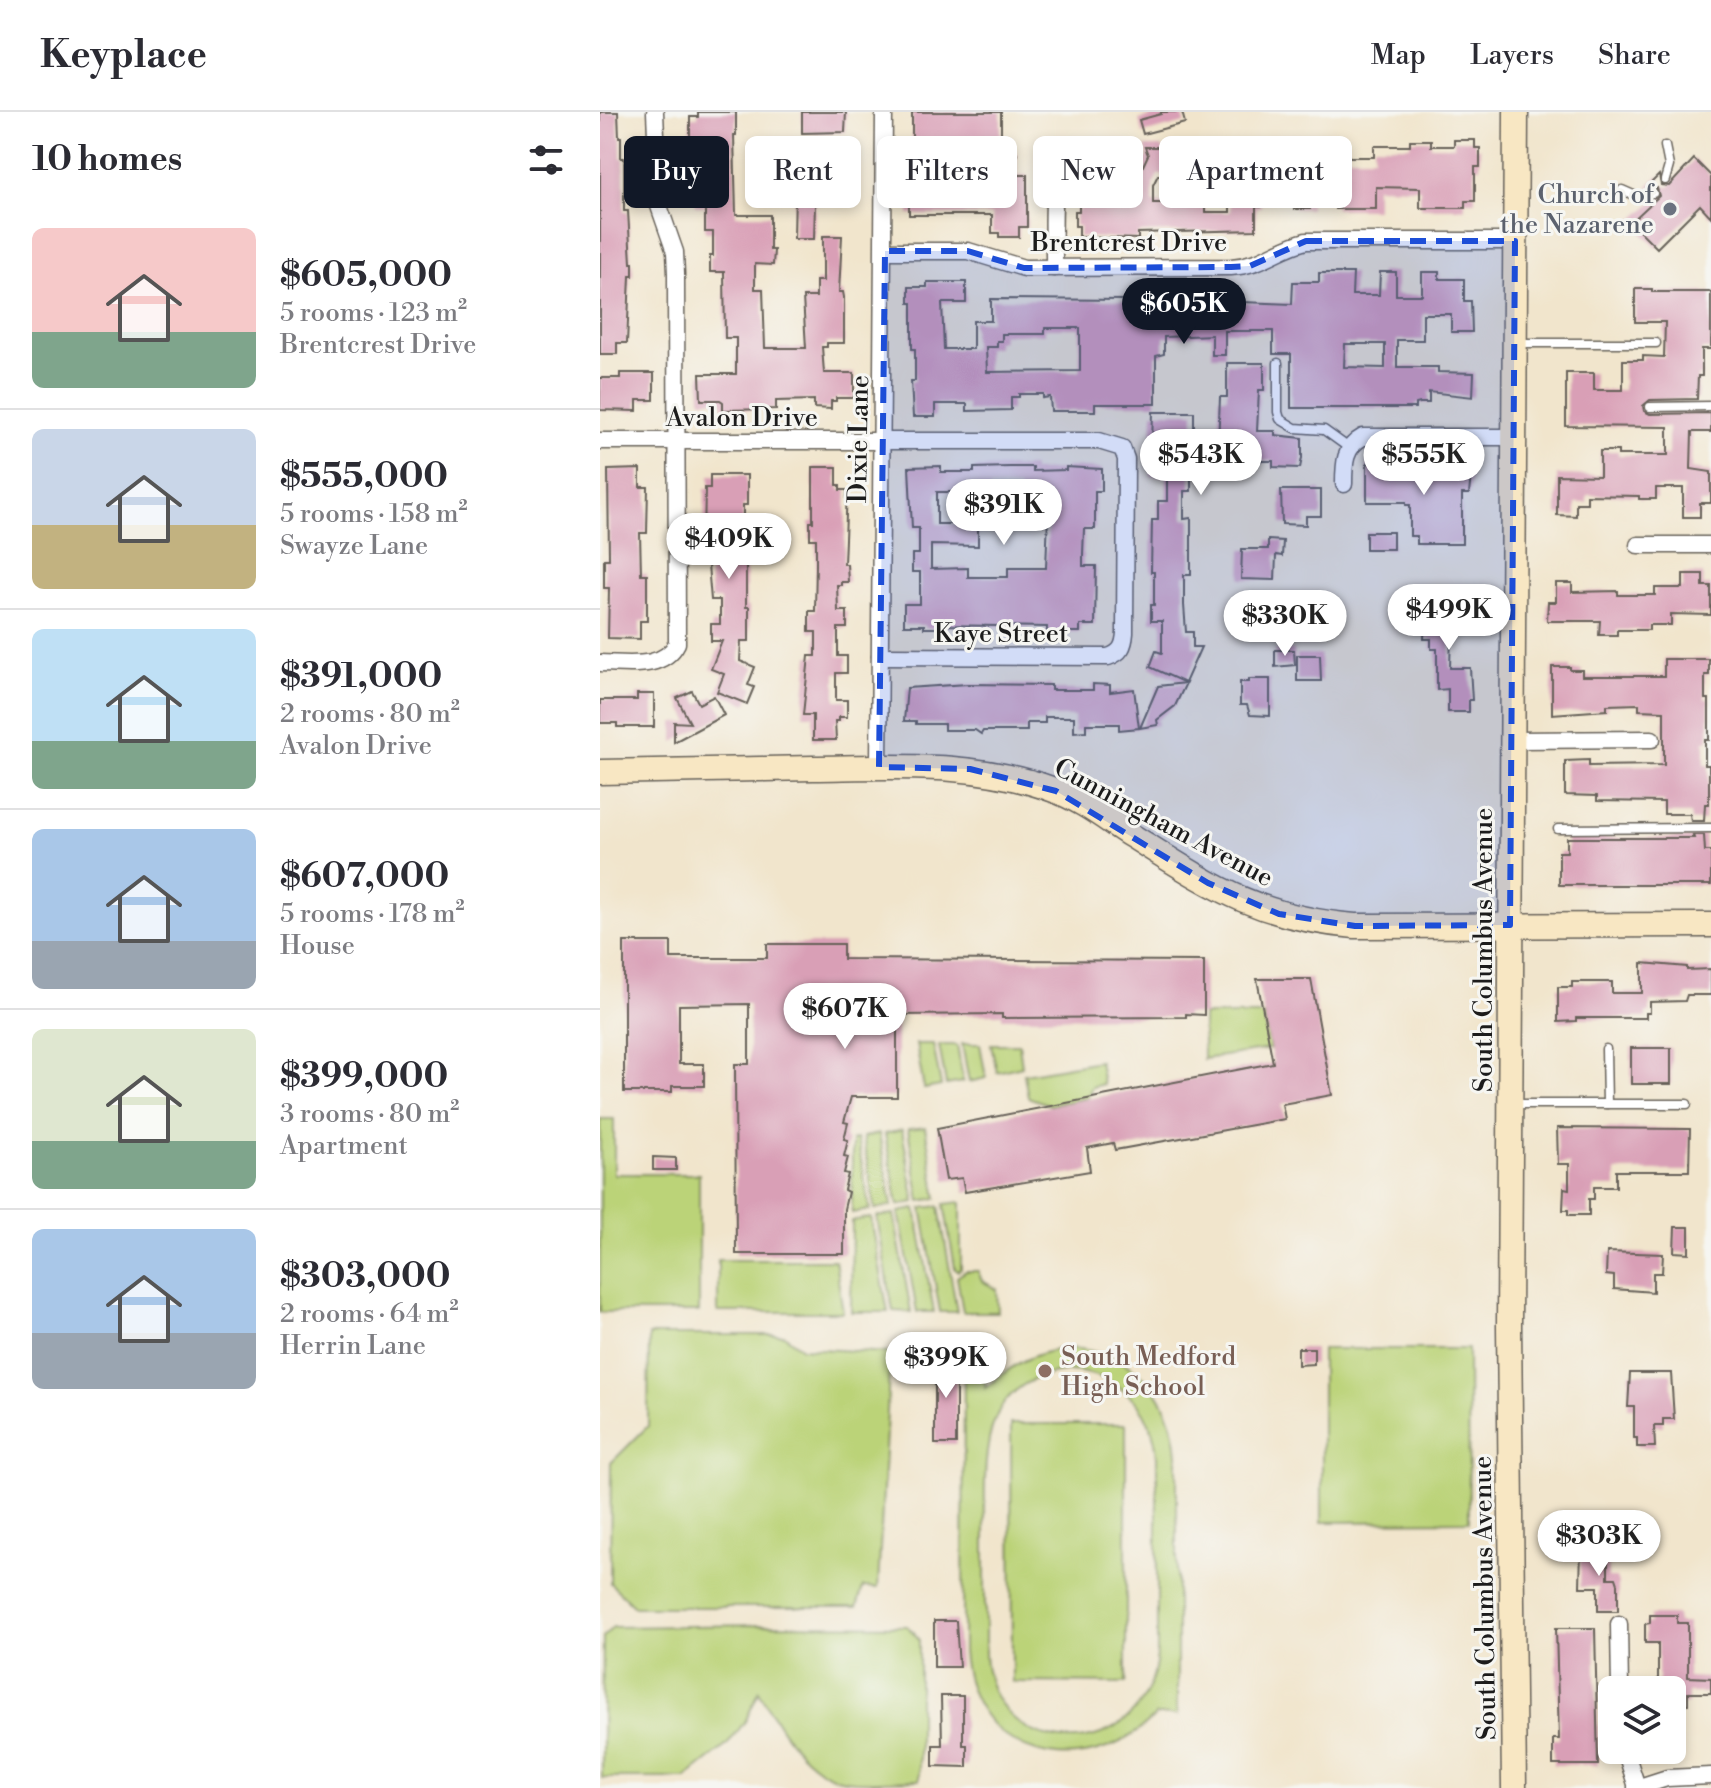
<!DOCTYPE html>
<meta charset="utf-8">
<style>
:root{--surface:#fff;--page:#f2f2f3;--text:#2b2b33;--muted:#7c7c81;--line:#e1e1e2;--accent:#111827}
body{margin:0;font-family:"Libre Bodoni",serif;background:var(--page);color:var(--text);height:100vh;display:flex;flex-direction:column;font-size:30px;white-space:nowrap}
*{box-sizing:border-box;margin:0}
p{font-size:26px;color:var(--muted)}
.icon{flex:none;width:44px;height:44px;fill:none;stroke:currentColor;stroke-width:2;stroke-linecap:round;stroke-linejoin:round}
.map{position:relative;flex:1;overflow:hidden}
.sheet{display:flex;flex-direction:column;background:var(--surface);width:600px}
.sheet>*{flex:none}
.banner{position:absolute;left:24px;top:24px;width:760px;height:72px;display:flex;gap:16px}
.controls{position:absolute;left:998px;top:1564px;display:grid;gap:16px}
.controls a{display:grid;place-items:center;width:88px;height:88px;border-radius:12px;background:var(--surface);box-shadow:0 4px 12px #0003;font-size:40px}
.price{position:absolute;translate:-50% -68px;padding:0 18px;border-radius:28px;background:#fff;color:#222;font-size:26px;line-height:52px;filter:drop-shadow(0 2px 4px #0008)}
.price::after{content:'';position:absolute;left:50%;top:48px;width:24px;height:18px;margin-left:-12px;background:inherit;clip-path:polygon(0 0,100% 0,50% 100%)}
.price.active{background:var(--accent);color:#fff}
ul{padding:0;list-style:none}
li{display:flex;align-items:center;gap:24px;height:200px;padding:0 32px}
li+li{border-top:2px solid var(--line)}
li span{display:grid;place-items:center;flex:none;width:224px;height:160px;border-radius:12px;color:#555}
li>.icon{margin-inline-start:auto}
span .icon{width:96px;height:96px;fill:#fffc;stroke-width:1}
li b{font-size:34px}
h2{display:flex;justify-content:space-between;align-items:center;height:96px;padding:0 32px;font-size:34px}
.chip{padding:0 28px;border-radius:12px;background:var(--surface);box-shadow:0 4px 12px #0003;font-size:28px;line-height:72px}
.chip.active{background:var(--accent);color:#fff}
header{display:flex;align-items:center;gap:48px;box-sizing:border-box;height:112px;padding:0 40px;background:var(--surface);border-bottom:2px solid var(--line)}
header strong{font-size:38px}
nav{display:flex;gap:44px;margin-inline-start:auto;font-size:28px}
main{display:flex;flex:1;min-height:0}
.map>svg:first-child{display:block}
</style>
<header>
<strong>Keyplace</strong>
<nav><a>Map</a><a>Layers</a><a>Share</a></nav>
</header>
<main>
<section class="sheet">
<h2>10 homes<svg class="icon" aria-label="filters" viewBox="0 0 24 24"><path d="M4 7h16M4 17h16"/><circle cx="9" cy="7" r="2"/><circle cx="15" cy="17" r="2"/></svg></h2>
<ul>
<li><span style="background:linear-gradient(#f6c9c9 65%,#7fa58c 0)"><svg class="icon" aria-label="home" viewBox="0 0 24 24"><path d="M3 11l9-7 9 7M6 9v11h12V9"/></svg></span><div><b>$605,000</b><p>5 rooms · 123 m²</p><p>Brentcrest Drive</p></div></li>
<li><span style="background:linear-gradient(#c9d6e8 60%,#c2b280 0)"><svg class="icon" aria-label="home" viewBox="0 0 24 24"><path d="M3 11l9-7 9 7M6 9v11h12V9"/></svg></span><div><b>$555,000</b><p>5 rooms · 158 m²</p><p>Swayze Lane</p></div></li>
<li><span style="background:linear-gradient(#bfe0f5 70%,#7fa58c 0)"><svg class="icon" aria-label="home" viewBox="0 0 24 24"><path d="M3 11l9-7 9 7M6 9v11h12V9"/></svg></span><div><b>$391,000</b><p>2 rooms · 80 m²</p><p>Avalon Drive</p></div></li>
<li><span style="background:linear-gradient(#a9c7e8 70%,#9aa5b1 0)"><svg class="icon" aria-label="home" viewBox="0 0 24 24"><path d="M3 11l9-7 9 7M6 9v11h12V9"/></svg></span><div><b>$607,000</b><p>5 rooms · 178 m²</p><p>House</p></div></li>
<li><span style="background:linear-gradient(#dfe7d0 70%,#7fa58c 0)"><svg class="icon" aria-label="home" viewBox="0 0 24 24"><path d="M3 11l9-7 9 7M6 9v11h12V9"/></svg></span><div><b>$399,000</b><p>3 rooms · 80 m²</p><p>Apartment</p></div></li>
<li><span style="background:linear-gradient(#a9c7e8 65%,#9aa5b1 0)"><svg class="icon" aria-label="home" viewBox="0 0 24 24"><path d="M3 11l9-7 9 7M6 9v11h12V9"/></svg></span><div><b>$303,000</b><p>2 rooms · 64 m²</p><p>Herrin Lane</p></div></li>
</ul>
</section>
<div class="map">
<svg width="1111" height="1676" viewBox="0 0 1111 1676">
<rect width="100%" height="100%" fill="#f6f6f2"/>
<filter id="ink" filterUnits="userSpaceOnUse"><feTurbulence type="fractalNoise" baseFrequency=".0125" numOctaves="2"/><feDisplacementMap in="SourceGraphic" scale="16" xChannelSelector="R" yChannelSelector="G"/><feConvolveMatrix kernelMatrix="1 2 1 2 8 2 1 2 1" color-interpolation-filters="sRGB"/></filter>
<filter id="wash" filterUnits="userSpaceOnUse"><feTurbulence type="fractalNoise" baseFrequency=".006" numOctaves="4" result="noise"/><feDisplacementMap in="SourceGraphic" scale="32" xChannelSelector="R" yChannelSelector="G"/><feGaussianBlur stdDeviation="1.8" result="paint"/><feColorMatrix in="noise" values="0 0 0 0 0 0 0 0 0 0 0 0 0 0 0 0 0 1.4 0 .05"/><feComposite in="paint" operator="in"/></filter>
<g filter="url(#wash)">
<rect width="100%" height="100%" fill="#f1e5cc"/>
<g fill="#bbd378" stroke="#6c784a" stroke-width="2" fill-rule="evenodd">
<path d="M603,903H664L670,937L603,947Z"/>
<path d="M316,932H333L341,974L324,977Z"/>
<path d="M362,932H380L386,966L369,970Z"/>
<path d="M391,932H419L422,954L397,960Z"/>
<path d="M339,933H357L363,970L346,973Z"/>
<path d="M499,949L503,972L492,975L487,986L450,993L428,985L424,962Z"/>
<path d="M0,1007H14V1062H99V1200H0Z"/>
<path d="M325,1015L337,1086L320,1089L308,1017Z"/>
<path d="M302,1018L315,1090L298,1093L285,1022Z"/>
<path d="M279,1022L292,1094L275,1097L263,1025Z"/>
<path d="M257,1027L270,1098L252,1101V1028Z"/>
<path d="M361,1090V1157L358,1159L355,1157L344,1092Z"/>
<path d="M339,1094L357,1200H340L322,1096Z"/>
<path d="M316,1097L334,1200H317L299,1100Z"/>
<path d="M294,1102L311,1200L293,1199L277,1105Z"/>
<path d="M271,1106L288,1200H251L252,1109Z"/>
<path d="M118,1148H235L243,1200H118Z"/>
<path d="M366,1159H378L382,1169L397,1177L398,1200H363L357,1165Z"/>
<path d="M49,1223H184L202,1236L290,1241L278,1476L263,1475L257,1495H35L10,1471L11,1351L48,1314Z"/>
<path d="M470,1236C533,1241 572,1279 577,1342V1603H556C486,1676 371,1647 363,1540L364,1237H385V1276C412,1253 434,1239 470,1236ZM471,1259C520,1263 553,1295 557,1344V1543C547,1656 391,1655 385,1542C385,1501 385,1460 385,1419C385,1347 376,1266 471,1259Z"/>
<path d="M722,1237H868L869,1409L722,1410Z"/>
<path d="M411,1312H526V1571L412,1570Z"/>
<path d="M162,1513L307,1514L319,1527V1668C299,1668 253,1672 237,1666C199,1652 177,1612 159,1579L146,1608L127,1633L85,1666H2L3,1525L13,1515Z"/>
</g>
<g id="blocks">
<g fill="#d99fb6" fill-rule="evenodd">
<path d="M0,0H18L19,25H21V46H24V99H28L31,151H33V164H30L27,231H17V242H0Z"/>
<path d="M98,0H136V23H134L136,103H170V138H174L173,153L155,152V177H163L165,236H206L203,185H216V169H223V124H242L239,180H243L244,185V231H227V235H222L224,261H254V286H236V289H231V297L214,296V288L176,289V297L123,298V290L120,288H101L100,262H136V226H125L124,160H110V144H113V120H105V94H95L98,45H90V5H98Z"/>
<path d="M202,0H246L245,20L202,21Z"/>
<path d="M312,0H401V34H367L368,51L344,52L345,85L386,84V59H392V41H417V63H427V115H419V125H399V121H392V103H309V88L324,87V50H312Z"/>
<path d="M561,0H582L585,11L543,22L539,8L561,2Z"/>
<path d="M723,27H743L744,42L750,45H774V34H810V28H831V34H854V28H875V36H880V55H875V89H865V96H820V76L776,75V97H735V76H710V97H694V70H672V29L723,30Z"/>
<path d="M545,35H562L565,42H586V35H601V42H612V45L648,44L649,73H661V95H656V118L538,121V127L479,125V114H475V99H479V87H506L524,74L530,82L548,43ZM558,63H580V66H592V63H630V100H605V91H553V73Z"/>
<path d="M204,46H237V58H249L248,79L226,80V92H215L214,127H194L195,78H204Z"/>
<path d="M1094,47L1111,64V105L1100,93L1057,136L1031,110L1059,84L1057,76L1047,75L1059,63L1061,73L1069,74Z"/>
<path d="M780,160H796V183H822V160H839V167H864V189H871L872,220H851V202H823V228H797V255H838V260L874,261L873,285L829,280V291H820L816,292V296H691V242H673V219H625V243H612V223L564,225V242L556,244V292H495V299H451L450,285L443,286V282H419V285H411V298L367,299V292H335V305H313L311,269H315V237H312V191H309V175H327V170H366V191H342L344,237H373V209H391V187L528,188L534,189V207L562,206V187L692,192L693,170H719V161H753L752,183H779ZM445,216H480V259L387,260L386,235H397V229H402V222H445ZM745,232H785V256L744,255Z"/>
<path d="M1035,177H1052V180H1111V237H1102V264H1098L1097,287L1050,288L1043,294L1044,299L1050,302L1111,301V320H1092L1091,357L1111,360V391H1100V405H1083V376H1056V387H1039V384L987,383V391H976V404L957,403V363L1000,364V339H1018V343H1068V315L966,314V261H994V278H1023V248H1043V244L1064,245L1065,210H1035Z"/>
<path d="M627,251H664V278H659L657,319H675V323L702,326V346L700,356L673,355V349H649V354H636V358H591V379H584V407L591,406V463H584V493L586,520H593V535H601L585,571L550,555L556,539L562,541V509H551V493H554V460H551L552,408H558V389H567V364H551L553,300H594V334L618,333L620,285H627Z"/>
<path d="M20,261H54V288H37V299L0,298V266H20Z"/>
<path d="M767,351L872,353L869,382H862V432H817V424H810V393H806V390H767Z"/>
<path d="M341,354V360H374V356L410,355H433V359L466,358V355L502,357V379H495V417H484L483,442V454H496L495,513H480V520H447V515L342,513V516H324V513H304V492H320V460H312V442H319V416H312L309,355ZM390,375H418V403H448L446,456H408V465H368V456L331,457V433L378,434V405H389ZM337,380H364V412H337Z"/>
<path d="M213,355H237V373H240V378H247L244,452H247L248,470H241V473H237L238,499H247V516H238V544H247V561H236V588H247V605H239V609H235L236,628H213V603H203L209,544H216V520H209V499H215L216,453V427H210V410H213Z"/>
<path d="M40,357V375H48L47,421H40L41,462H47V509H40V527L8,526L9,476H4V447H9L8,358Z"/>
<path d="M110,363H147V393H143V449H146V495H149V529H141L140,549L155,555L148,573L154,575L147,592L117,580L124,562L111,557L122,529H111V512H120V488H111L108,453H112V427H104L105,376H110Z"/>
<path d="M681,378H721V404H706V413L682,412Z"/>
<rect x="766" y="420" width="27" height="17"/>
<path d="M668,428L683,429L682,444L676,443L675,468L641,467L642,437H668Z"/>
<path d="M1083,462H1103V474H1111V503L1071,502V513H1049V518H1017V523H999L1000,509H947L948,490H956V471H972V480L1018,479V483H1055V476H1083Z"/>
<path d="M832,485L862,486L861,522H851L850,556H870L872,588H869V600H848V577L837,578V537H831V527H824L825,507H832Z"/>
<path d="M675,538H694L695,553L675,555Z"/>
<path d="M697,543H720L721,569H697Z"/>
<path d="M1064,547H1109V563H1105V587H1109V628H1105V653H1109V692H1105L1104,709H1091L1090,702H1064V690L997,689V684L965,683V649L989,648V654L1064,653V599L1039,598V592L1007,593V598L952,602V555H970V558H982V564H1064Z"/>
<path d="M649,567H670V604L650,603L647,593H640V570H649Z"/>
<path d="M586,571L575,594L557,608L558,613L540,616L558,574Z"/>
<path d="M368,572L451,573V578H493V572L510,573V580L534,577L539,616L519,618V612H486V619L474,620V605H445V611H427V619H383L381,622L375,618H344V612H316V609H304L307,576Z"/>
<path d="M92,579L99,592L114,584L124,603L74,630V610L90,611L77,586Z"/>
<path d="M37,582H54V615H17V611H0V588H37Z"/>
<path d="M1093,723H1104L1105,739H1111V773H959V740H967V726H1094Z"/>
<path d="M24,830H71V846H167V832H243V847L604,849V903L586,902V905L402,906V902L297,903V985H251L244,1010L248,1011L244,1027L248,1028L244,1044L248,1045L244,1061L248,1062L244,1078L248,1080L244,1097V1142H136L135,952H149V892L79,893V952H104V974H72V980H24Z"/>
<path d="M1042,851L1087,855V858L1111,857V883H1087L1085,889L1050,890V901H1046V906H976V909L958,910V875H972V870H1012V881H1042Z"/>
<path d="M657,867H711L732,983L682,992L685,1007L515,1038L513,1031L487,1036L490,1059L365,1080L362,1066L346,1068L337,1016L673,951Z"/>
<rect x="1031" y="936" width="40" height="36"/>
<path d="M957,1016L1090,1017L1089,1059H1016V1075H994V1087H989V1103H968V1098H963L964,1076L969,1077V1052H958Z"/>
<path d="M53,1045L76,1046V1058H53Z"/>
<path d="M1075,1115H1089V1141L1074,1140Z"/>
<path d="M1007,1140L1063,1142L1062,1161H1053V1180L1014,1177V1164L1006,1163Z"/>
<path d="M698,1236H714V1252L698,1253Z"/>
<rect x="335" y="1244" width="21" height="88"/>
<path d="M1030,1261H1071L1074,1307H1063V1314H1054L1055,1335H1037V1326H1034V1295H1028Z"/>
<path d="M981,1436H1008V1466H1016L1018,1472V1499H998V1475H980Z"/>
<path d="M1050,1503H1077V1511H1088V1565L1111,1566V1581H1088V1592L1072,1593V1578H1058V1531H1045V1512L1050,1511Z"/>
<path d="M334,1509H356L359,1555H334Z"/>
<path d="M956,1516H995L998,1653H953V1627H959Z"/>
<path d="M341,1584H363V1633H367V1655L333,1654V1633H342Z"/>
</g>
</g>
</g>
<g filter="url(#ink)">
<use href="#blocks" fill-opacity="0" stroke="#67625a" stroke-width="2"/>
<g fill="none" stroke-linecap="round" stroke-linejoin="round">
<g stroke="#67625a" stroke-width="11">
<g id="lane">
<path d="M1065,34L1069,54L1065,68"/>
<path d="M1022,78L1038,85L1053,81"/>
<path d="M919,231H1056"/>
<path d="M678,251V300L680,307L695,316L724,318L749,336"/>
<path d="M1050,295L1111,294"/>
<path d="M958,717L1111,716"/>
<path d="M1006,937L1007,992"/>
<path d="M915,992H1087"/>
</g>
</g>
<g stroke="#67625a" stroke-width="19">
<g id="street">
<path d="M285,139H368L424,156L631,155C663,153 678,136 706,129H915"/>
<path d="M454,156C455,132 448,57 467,44C474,39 484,39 492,38"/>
<path d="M0,329H499L522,336L526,347L525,521C524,534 521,541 508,545L280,544"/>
<path d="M744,372C744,352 744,335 763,325H915"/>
<path d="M1038,433H1111"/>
<path d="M0,551C26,551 63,559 77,531L76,162L75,140L59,94L55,0"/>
<path d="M912,628L1052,627"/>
<path d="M279,655L284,0"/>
<path d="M1019,1512L1020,1578"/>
<path d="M1025,1638L1037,1675"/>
<path d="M1036,1676L1067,1666L1111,1664"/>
</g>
</g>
<g stroke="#67625a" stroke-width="27">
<g id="secondary">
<path d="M0,660C71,659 142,658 213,656C295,655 376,649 454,678C482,688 507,708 532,724C612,774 657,806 755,814L1111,813"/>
<path d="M914,1676L909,1214L916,0"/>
</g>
</g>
<use href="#lane" stroke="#fff" stroke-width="8"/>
<use href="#street" stroke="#fff" stroke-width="16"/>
<use href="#secondary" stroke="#f8e7c3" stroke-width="24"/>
</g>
</g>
<path fill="#1d4ed8" fill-opacity="0.2" stroke="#1d4ed8" stroke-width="6" stroke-dasharray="16 10" stroke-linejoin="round" d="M706,129H915L910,813L755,814L679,802L608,771L456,679L370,657L279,655L285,139H368L424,156L631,155L650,154Z"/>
<circle fill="#6b7280" stroke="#f6f6f2" stroke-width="3" cx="1070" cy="97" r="8"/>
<circle fill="#8d6e63" stroke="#f6f6f2" stroke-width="3" cx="445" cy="1259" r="8"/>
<g text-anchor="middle" stroke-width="6" stroke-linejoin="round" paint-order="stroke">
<g font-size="26" fill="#5b616d" stroke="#f6f6f2" text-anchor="end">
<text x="1054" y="91">Church of<tspan x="1054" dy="30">the Nazarene</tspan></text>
</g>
<g font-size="26" fill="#1c1c1c" stroke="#f6f6f2">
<text x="529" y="139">Brentcrest Drive</text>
<text x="142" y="314">Avalon Drive</text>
<text transform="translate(258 327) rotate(-89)" y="9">Dixie Lane</text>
<text x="401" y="530">Kaye Street</text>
<text transform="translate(564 710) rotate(28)" y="9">Cunningham Avenue</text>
<text transform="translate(883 838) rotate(-90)" y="9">South Columbus Avenue</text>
<text transform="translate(884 1486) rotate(-91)" y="9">South Columbus Avenue</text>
</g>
<g font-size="26" fill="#785e54" stroke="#f6f6f2" text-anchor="start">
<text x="461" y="1253">South Medford<tspan x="461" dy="30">High School</tspan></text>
</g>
</g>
</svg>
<div class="controls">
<a><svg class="icon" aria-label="layers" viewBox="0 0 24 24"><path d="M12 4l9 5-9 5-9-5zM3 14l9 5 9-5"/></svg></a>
</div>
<b class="price active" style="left:584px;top:234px">$605K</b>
<b class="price" style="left:601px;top:385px">$543K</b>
<b class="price" style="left:824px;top:385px">$555K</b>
<b class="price" style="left:404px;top:435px">$391K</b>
<b class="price" style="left:129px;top:469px">$409K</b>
<b class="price" style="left:849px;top:540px">$499K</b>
<b class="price" style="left:685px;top:546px">$330K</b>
<b class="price" style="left:245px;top:939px">$607K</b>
<b class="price" style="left:346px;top:1288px">$399K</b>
<b class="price" style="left:999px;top:1466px">$303K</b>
<div class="banner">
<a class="chip active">Buy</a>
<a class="chip">Rent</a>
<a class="chip">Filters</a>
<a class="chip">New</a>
<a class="chip">Apartment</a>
</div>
</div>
</main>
